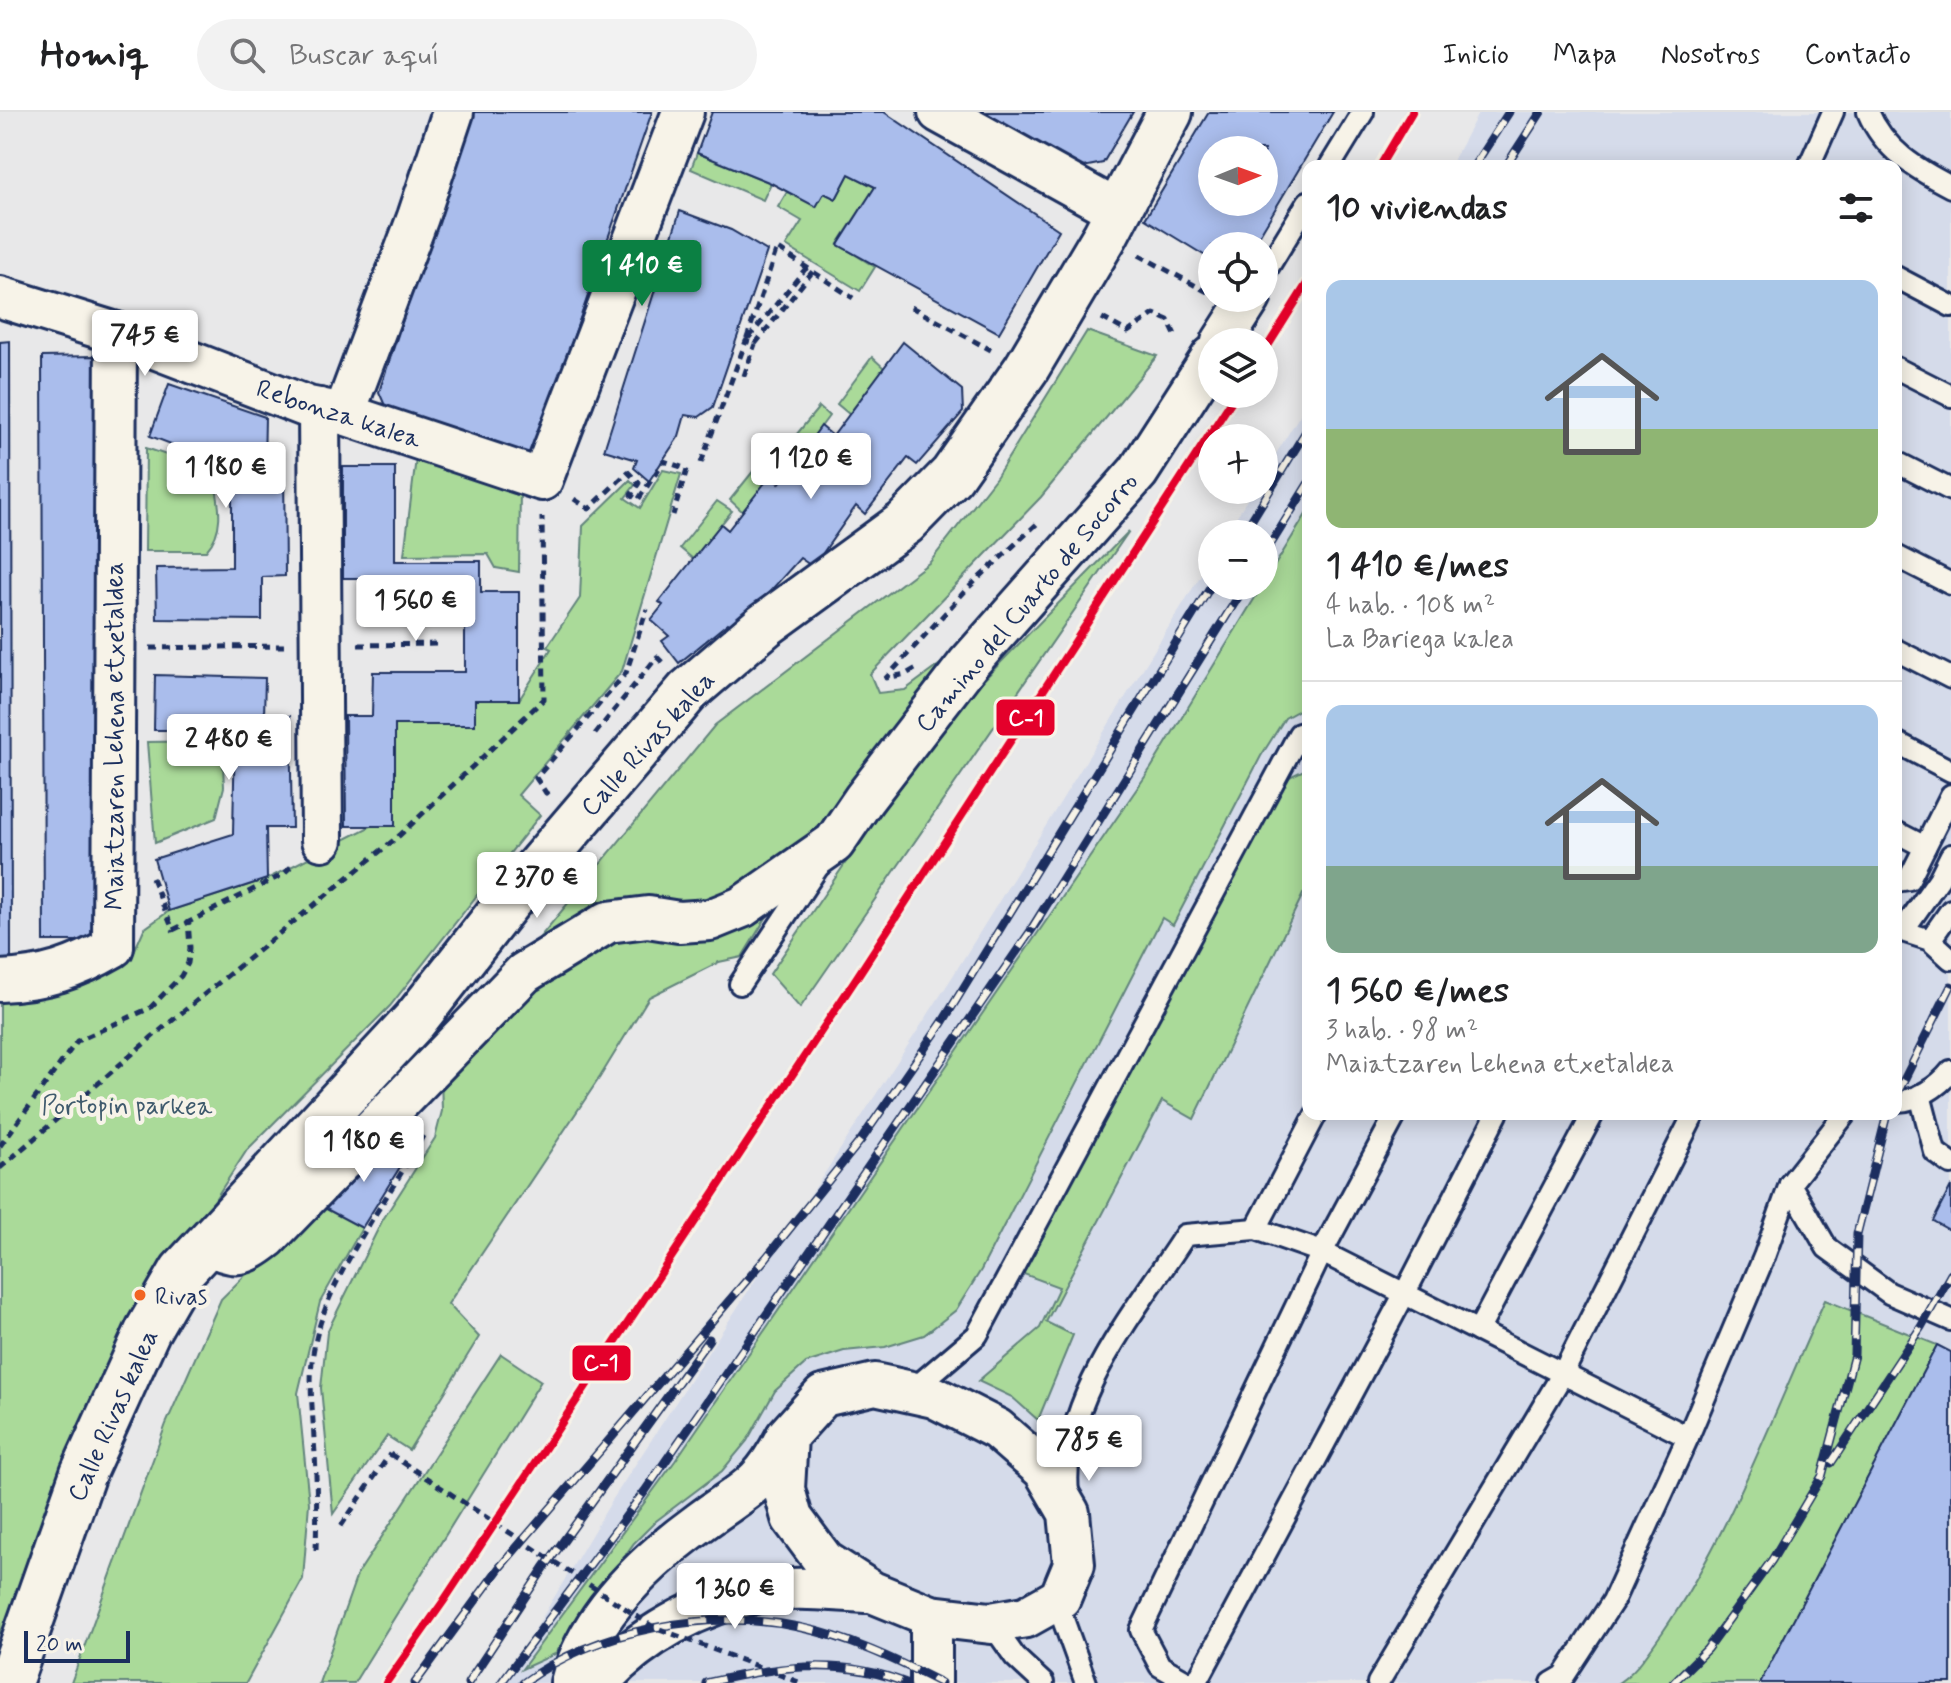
<!DOCTYPE html>
<html lang="es">
<meta charset="utf-8">
<style>
:root{--surface:#fff;--page:#f2f2f2;--text:#202124;--muted:#757577;--line:#e0e0e0;--accent:#0b8043}
body{margin:0;font-family:Mynerve,sans-serif;background:var(--page);color:var(--text);height:100vh;display:flex;flex-direction:column;font-size:30px;white-space:nowrap}
*{box-sizing:border-box;margin:0}
p{font-size:26px;color:var(--muted)}
.icon{flex:none;width:44px;height:44px;fill:none;stroke:currentColor;stroke-width:2;stroke-linecap:round;stroke-linejoin:round}
.map{position:relative;flex:1;overflow:hidden}
.sheet{position:absolute;left:1302px;top:48px;width:600px;height:960px;display:flex;flex-direction:column;background:var(--surface);border-radius:16px;box-shadow:0 4px 20px #0003}
.sheet>*{flex:none}
.needle{width:52px;rotate:89deg}
.buttons{position:absolute;left:1198px;top:24px;display:grid;gap:16px}
.buttons a{display:grid;place-items:center;width:80px;height:80px;border-radius:50%;background:var(--surface);box-shadow:0 4px 20px #0003;font-size:40px}
.scale{position:absolute;left:24px;bottom:20px;width:106px;box-sizing:border-box;padding-left:8px;border:4px solid #1b2f5e;border-top:0;font-size:22px;line-height:28px;white-space:nowrap;color:#1b2f5e;-webkit-text-stroke:6px #f7f3e8;paint-order:stroke}
.price{position:absolute;translate:-50% -68px;padding:0 18px;border-radius:8px;background:#fff;color:#222;font-size:26px;line-height:52px;filter:drop-shadow(0 2px 4px #0008)}
.price::after{content:'';position:absolute;left:50%;top:48px;width:24px;height:18px;margin-left:-12px;background:inherit;clip-path:polygon(0 0,100% 0,50% 100%)}
.price.active{background:var(--accent);color:#fff}
ul{padding:0;list-style:none}
li{display:grid;align-content:center;gap:16px;height:424px;padding:0 24px}
li+li{border-top:2px solid var(--line)}
li span{display:grid;place-items:center;height:248px;border-radius:16px;color:#555}
li>.icon{margin-inline-start:auto}
span .icon{width:144px;height:144px;fill:#fffc;stroke-width:1}
li b{font-size:34px}
h2{display:flex;justify-content:space-between;align-items:center;height:96px;padding:0 24px;font-size:34px}
header{display:flex;align-items:center;gap:48px;box-sizing:border-box;height:112px;padding:0 40px;background:var(--surface);border-bottom:2px solid var(--line)}
header strong{font-size:38px}
nav{display:flex;gap:44px;margin-inline-start:auto;font-size:28px}
.search{width:560px;height:72px;background:var(--page);display:flex;align-items:center;gap:20px;box-sizing:border-box;padding:0 28px;border-radius:44px;color:var(--muted);font-size:30px}
.map>svg:first-child{display:block}
</style>
<header>
<strong>Homiq</strong>
<div class="search"><svg class="icon" aria-label="search" viewBox="0 0 24 24"><circle cx="10" cy="10" r="6"/><path d="M15 15l6 6"/></svg>Buscar aquí</div>
<nav><a>Inicio</a><a>Mapa</a><a>Nosotros</a><a>Contacto</a></nav>
</header>
<div class="map">
<svg width="1951" height="1571" viewBox="0 0 1951 1571">
<rect width="100%" height="100%" fill="#e8e8e9"/>
<filter id="ink" filterUnits="userSpaceOnUse"><feTurbulence type="fractalNoise" baseFrequency=".0125" numOctaves="2"/><feDisplacementMap in="SourceGraphic" scale="16" xChannelSelector="R" yChannelSelector="G"/><feConvolveMatrix kernelMatrix="1 2 1 2 8 2 1 2 1" color-interpolation-filters="sRGB"/></filter>
<g filter="url(#ink)">
<path fill="#d5dbea" d="M1479,0H1951V1571H503L611,1390L951,867L1212,445V474H1264V422H1226L1253,378H1264V361L1308,290V1002H1896V54H1450Z"/>
<g fill="#aada99" stroke="#62847c" stroke-width="2">
<path d="M697,41L771,71L763,88L691,57Z"/>
<path d="M849,62L875,75L838,132L875,155L860,179L786,134L802,109L778,95L787,80L816,94L824,81L836,87Z"/>
<path d="M1087,219L1157,244L1041,385L870,562L878,581L905,578L989,516L824,720L742,783L531,836L715,613L930,450L997,364Z"/>
<path d="M872,245L884,256L849,302L837,292Z"/>
<path d="M819,295L829,304L795,350L783,339Z"/>
<path d="M146,336L213,359C218,388 227,416 206,439H145Z"/>
<path d="M767,342L779,354L743,400L730,388Z"/>
<path d="M416,346L520,378L519,460L496,456L488,442L404,443Z"/>
<path d="M663,358L681,362L622,559L518,683L540,703L390,894L247,1038L170,1157L0,1550V889L96,869L133,842L144,817L169,799L267,767L371,714H395V613H474L475,588H519L551,537L547,535L580,486L583,414L630,368L635,373L625,386L640,396Z"/>
<path d="M717,389L732,399L693,447L680,436Z"/>
<path d="M1308,399V593L1285,606L1261,644L1173,813L1162,806L981,1158L956,1198L924,1223L885,1235L844,1239L806,1251L775,1279L747,1329L722,1359L656,1409L634,1431L555,1542L522,1557L675,1349L1151,656Z"/>
<path d="M1129,419L800,896L770,862L859,731L969,583Z"/>
<path d="M222,629L224,675L216,706L155,731L147,630Z"/>
<path d="M1308,656V784L1303,782L1194,1007L1162,989L1046,1210L1073,1223L1038,1308L1012,1285L978,1269L1040,1216L1059,1175L1021,1161L1283,668Z"/>
<path d="M777,788L742,845L719,850L649,885L600,965L448,1192L479,1225L409,1338L387,1324L333,1402L321,1276L327,1220L382,1109L435,1026L442,999L441,964L528,871L599,829Z"/>
<path d="M317,1092L362,1116L320,1190L298,1281L309,1391L303,1467L246,1571H71L166,1312L221,1187Z"/>
<path d="M1825,1188L1937,1233L1760,1571H1618C1638,1558 1648,1540 1662,1521C1730,1423 1775,1297 1825,1188Z"/>
<path d="M501,1242L541,1269L354,1571H319L357,1463Z"/>
</g>
<g fill="#aabdec" stroke="#1b2f5e" stroke-width="2" fill-rule="evenodd">
<path d="M472,0H652L532,344L386,296L379,280Z"/>
<path d="M712,0H884L1059,118L999,221L838,133L875,75L849,62L836,87L824,81L816,95L771,71L697,41Z"/>
<path d="M985,0H1133L1103,51L1078,56Z"/>
<path d="M1209,0H1333L1253,134H1212V148L1145,107ZM1212,38H1264V90H1212Z"/>
<path d="M680,99L731,118L767,139L713,295L699,305L685,303L679,324L649,369L634,356L637,348L604,338Z"/>
<path d="M10,229L11,850H0V230Z"/>
<path d="M903,230L962,278L963,300L917,353L908,346L865,402L856,394L813,455L800,446L736,517L728,511L679,551L662,529L669,524L651,508L663,493L659,490L721,412L728,418L771,363L779,372L821,314L833,324Z"/>
<path d="M95,244L98,829H44L42,245Z"/>
<path d="M169,272L265,305L264,355L284,354L285,464L262,465V508L157,507L156,456L232,455V368H222L223,352L150,324Z"/>
<path d="M343,355H395V449H481V480H519V588H475V613H395V714H346L345,604H372L373,560H465V509H369L370,466H343Z"/>
<path d="M155,563L265,566L264,604H290L292,716H266L267,767L169,799L154,747L233,722L235,618H154Z"/>
<path d="M378,1024L405,1047L362,1116L317,1092Z"/>
<path d="M1951,1074V1119L1933,1109Z"/>
<path d="M1937,1233L1951,1240V1571H1760Z"/>
</g>
<g fill="none" stroke-linecap="round" stroke-linejoin="round">
<g stroke="#1b2f5e" stroke-width="26">
<g id="service">
<path d="M1868,0C1884,38 1916,57 1951,75"/>
<path d="M1330,54L1363,0"/>
<path d="M1809,54L1833,0"/>
<path d="M1264,162L1308,90"/>
<path d="M1896,165L1951,194"/>
<path d="M1896,256L1951,284"/>
<path d="M1896,350L1951,378"/>
<path d="M1896,444L1951,472"/>
<path d="M1896,538L1951,566"/>
<path d="M1896,630L1951,659"/>
<path d="M1896,720L1925,735"/>
<path d="M1896,769L1909,767L1951,683"/>
<path d="M1896,817L1930,828L1951,847"/>
<path d="M1904,817L1939,767L1951,743"/>
<path d="M1930,828L1951,798"/>
<path d="M740,872L818,755"/>
<path d="M1920,983L1935,1040L1951,1052"/>
<path d="M1896,989C1916,990 1939,974 1951,959"/>
<path d="M1790,1072L1827,1136L1889,1181L1951,1208"/>
<path d="M1256,1117L1316,1002"/>
<path d="M1478,1219L1593,1002"/>
<path d="M910,1280L977,1223L1299,622L1308,620"/>
<path d="M1068,1381C1059,1287 1137,1198 1185,1123L1256,1117L1322,1140L1688,1325L1764,1145L1790,1072L1845,1002"/>
<path d="M1056,1488L1086,1571"/>
<path d="M991,1511L1015,1545L1043,1571"/>
<path d="M1190,1571L1160,1554L1141,1518L1322,1140L1396,1002"/>
<path d="M1196,1571L1405,1181L1497,1002"/>
<path d="M1378,1571L1562,1263L1694,1002"/>
<path d="M1552,1571L1564,1564L1613,1489L1688,1325"/>
</g>
</g>
<g stroke="#1b2f5e" stroke-width="46">
<g id="minor">
<path d="M939,0L1118,99"/>
<path d="M0,185L116,221L308,295L344,302L542,368L683,0"/>
<path d="M1222,230L1250,186"/>
<path d="M319,297L322,728"/>
<path d="M344,302L418,105L453,0"/>
<path d="M0,869C45,867 75,857 113,835L116,221"/>
<path d="M207,1131C234,1147 244,1144 267,1126L524,861L608,810L648,805L679,810L710,808L742,795L834,731L864,687L968,552L1138,360L1212,245"/>
<path d="M875,1272L934,1285L997,1317L1044,1358L1069,1401L1074,1452L1060,1486L1026,1505L991,1511L931,1504L872,1480L824,1449L792,1406L784,1377L787,1324L823,1284Z"/>
<path d="M931,1504V1571"/>
<path d="M571,1571C588,1504 644,1451 699,1411C741,1379 759,1378 785,1327"/>
<path d="M598,1571C640,1524 698,1492 760,1480C795,1473 835,1479 870,1480"/>
</g>
</g>
<g stroke="#1b2f5e" stroke-width="50">
<path id="tertiary" d="M9,1571L83,1361L148,1218L182,1159L415,908L507,791L688,579L765,513L905,411L952,363L1026,257L1105,124L1170,0"/>
</g>
<g stroke="#1b2f5e" stroke-width="5" stroke-dasharray="8 6" stroke-linecap="butt">
<path d="M1139,143L1211,182"/>
<path d="M807,155L746,229L777,136L853,186"/>
<path d="M911,195L991,238"/>
<path d="M1102,206L1128,220L1154,202L1168,208L1177,227"/>
<path d="M744,264L755,232"/>
<path d="M701,351L746,229L755,232L813,159"/>
<path d="M574,387L589,397L628,360L639,371L631,383L638,388L664,349L687,357L673,403"/>
<path d="M358,533L441,532"/>
<path d="M150,536L284,534"/>
<path d="M915,557L906,562L886,566L967,477L1040,409"/>
<path d="M595,622L657,545L662,550"/>
<path d="M548,679L546,681L536,666L626,561L647,497"/>
<path d="M152,766L173,818L282,763L294,752"/>
<path d="M0,1034L77,929L150,896L181,864L188,851L190,836L188,808"/>
<path d="M0,1056L152,925L400,723L544,587L542,405"/>
<path d="M341,1414L390,1342"/>
<path d="M316,1438C317,1401 317,1365 314,1328C313,1298 308,1266 314,1236C328,1161 389,1088 425,1020"/>
</g>
<use href="#service" stroke="#f7f3e8" stroke-width="20"/>
<use href="#minor" stroke="#f7f3e8" stroke-width="40"/>
<use href="#tertiary" stroke="#f7f3e8" stroke-width="44"/>
<g stroke="#1b2f5e" stroke-width="9">
<g id="rail">
<path d="M1474,54L1509,0"/>
<path d="M1506,54L1541,0"/>
<path d="M1243,422L1308,316"/>
<path d="M1264,443L1308,372"/>
<path d="M1032,816L1245,474"/>
<path d="M1896,984L1951,874"/>
<path d="M1831,1351L1921,1215L1951,1162"/>
<path d="M415,1571L500,1455L766,1146L861,1028L942,911L1212,472"/>
<path d="M468,1571L544,1456L709,1227"/>
<path d="M501,1571L645,1379L1039,807"/>
<path d="M523,1571C596,1517 709,1496 798,1515C848,1525 896,1548 941,1571"/>
<path d="M706,1571C773,1555 840,1544 906,1571"/>
<path d="M1673,1571L1707,1537L1772,1448L1822,1364L1854,1243L1857,1122L1887,1002"/>
</g>
</g>
<use href="#rail" stroke="#f7f3e8" stroke-width="6" stroke-dasharray="18" stroke-linecap="butt"/>
<path stroke="#1b2f5e" stroke-width="5" stroke-dasharray="8 6" stroke-linecap="butt" d="M390,1342L652,1514L801,1571"/>
<g stroke="#f7f3e8" stroke-width="14">
<g id="rail-1">
<path d="M1380,54L1412,0"/>
<path d="M1264,240L1308,170"/>
<path d="M386,1571L443,1490L855,868L1236,282"/>
</g>
</g>
<use href="#rail-1" stroke="#e4002b" stroke-width="8"/>
</g>
</g>
<circle fill="#f26522" stroke="#f7f3e8" stroke-width="3" cx="140" cy="1183" r="7"/>
<g text-anchor="middle" stroke-width="8" stroke-linejoin="round" paint-order="stroke">
<g font-size="24" fill="#1b2f5e" stroke="#f7f3e8" text-anchor="start">
<text x="155" y="1192">Rivas</text>
</g>
<g font-size="26" fill="#1b2f5e" stroke="#f7f3e8">
<text transform="translate(339 301) rotate(18)" y="9">Rebonza kalea</text>
<text transform="translate(1026 490) rotate(-50)" y="9">Camino del Cuarto de Socorro</text>
<text transform="translate(114 624) rotate(-90)" y="9">Maiatzaren Lehena etxetaldea</text>
<text transform="translate(647 631) rotate(-48)" y="9">Calle Rivas kalea</text>
<text transform="translate(112 1303) rotate(-66)" y="9">Calle Rivas kalea</text>
</g>
<g font-size="26" fill="#3f5a6d" stroke="#f7f3e8">
<text x="127" y="1002">Portopin parkea</text>
</g>
</g>
<g stroke="#f7f3e8" stroke-width="3">
<rect x="995" y="586" width="61" height="39" rx="8" fill="#e4002b"/>
<rect x="571" y="1232" width="61" height="38" rx="8" fill="#e4002b"/>
</g>
<g font-size="22" text-anchor="middle" font-weight="bold" fill="#fff">
<text x="1026" y="613">C-1</text>
<text x="601" y="1258">C-1</text>
</g>
</svg>
<div class="buttons">
<a><svg class="needle" viewBox="-14 -14 28 28"><path d="M0-13l5 13h-10z" fill="#e53935"/><path d="M0 13l5-13h-10z" fill="#757577"/></svg></a>
<a><svg class="icon" aria-label="locate" viewBox="0 0 24 24"><circle cx="12" cy="12" r="6"/><path d="M12 2v4M12 18v4M2 12h4M18 12h4"/></svg></a>
<a><svg class="icon" aria-label="layers" viewBox="0 0 24 24"><path d="M12 4l9 5-9 5-9-5zM3 14l9 5 9-5"/></svg></a>
<a>+</a>
<a>−</a>
</div>
<div class="scale">20 m</div>
<b class="price active" style="left:642px;top:196px">1 410 €</b>
<b class="price" style="left:145px;top:266px">745 €</b>
<b class="price" style="left:811px;top:389px">1 120 €</b>
<b class="price" style="left:226px;top:398px">1 180 €</b>
<b class="price" style="left:416px;top:531px">1 560 €</b>
<b class="price" style="left:229px;top:670px">2 480 €</b>
<b class="price" style="left:537px;top:808px">2 370 €</b>
<b class="price" style="left:364px;top:1072px">1 180 €</b>
<b class="price" style="left:1089px;top:1371px">785 €</b>
<b class="price" style="left:735px;top:1519px">1 360 €</b>
<section class="sheet">
<h2>10 viviendas<svg class="icon" aria-label="filters" viewBox="0 0 24 24"><path d="M4 7h16M4 17h16"/><circle cx="9" cy="7" r="2"/><circle cx="15" cy="17" r="2"/></svg></h2>
<ul>
<li><span style="background:linear-gradient(#a9c7e8 60%,#8fb573 0)"><svg class="icon" aria-label="home" viewBox="0 0 24 24"><path d="M3 11l9-7 9 7M6 9v11h12V9"/></svg></span><div><b>1 410 €/mes</b><p>4 hab. · 108 m²</p><p>La Bariega kalea</p></div></li>
<li><span style="background:linear-gradient(#a9c7e8 65%,#7fa58c 0)"><svg class="icon" aria-label="home" viewBox="0 0 24 24"><path d="M3 11l9-7 9 7M6 9v11h12V9"/></svg></span><div><b>1 560 €/mes</b><p>3 hab. · 98 m²</p><p>Maiatzaren Lehena etxetaldea</p></div></li>
</ul>
</section>
</div>
